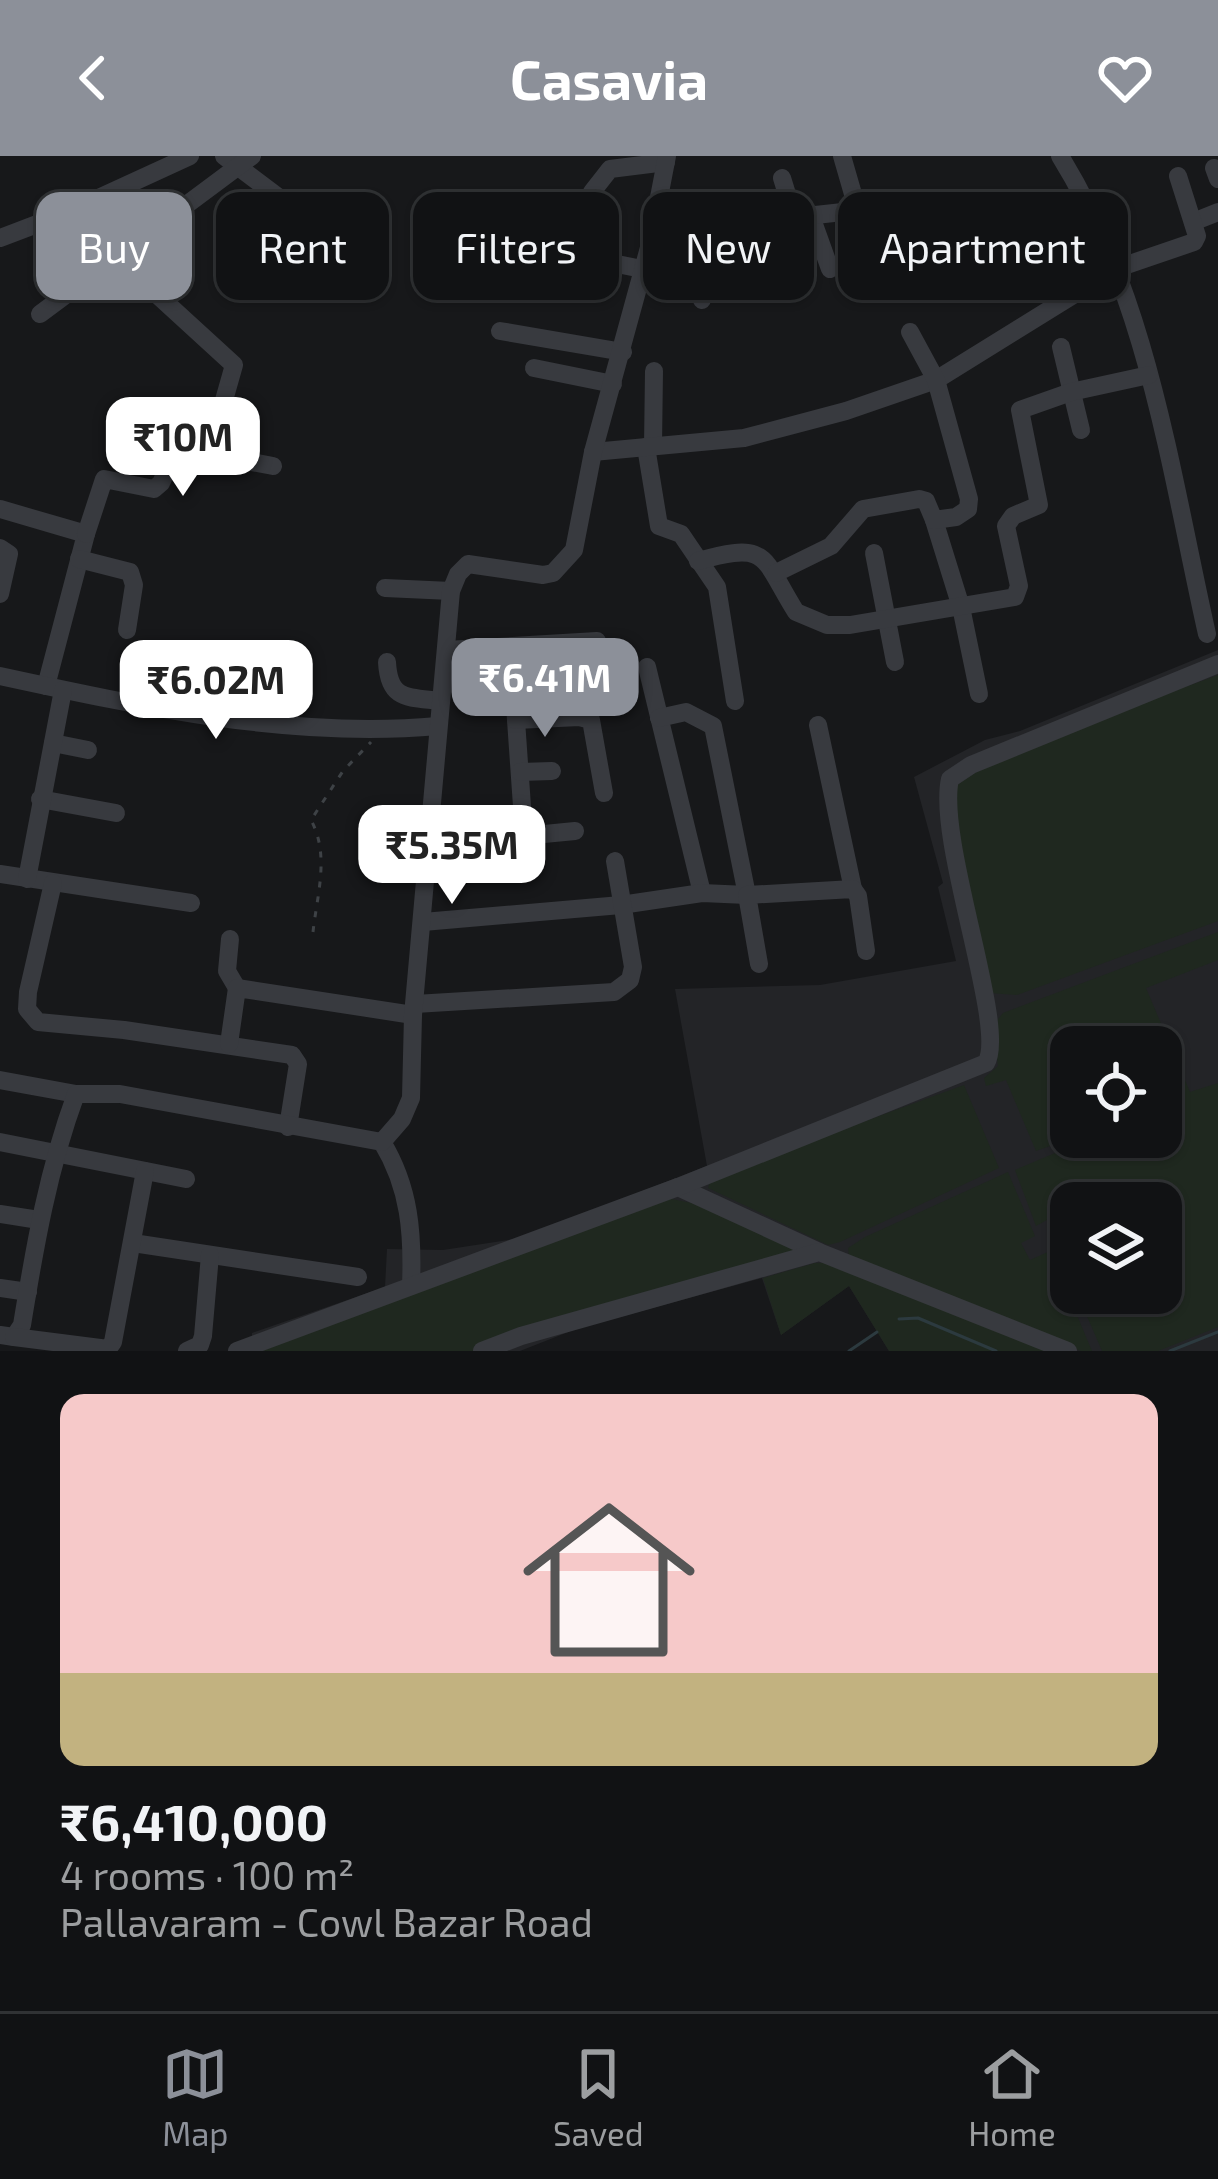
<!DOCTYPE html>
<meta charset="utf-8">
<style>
:root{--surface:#111214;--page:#1a1b1d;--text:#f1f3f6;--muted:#9c9ea0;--line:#303234;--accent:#8c9099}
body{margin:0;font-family:"Exo 2",sans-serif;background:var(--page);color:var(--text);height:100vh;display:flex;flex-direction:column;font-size:45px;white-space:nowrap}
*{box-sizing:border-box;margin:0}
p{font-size:39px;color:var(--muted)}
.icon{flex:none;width:66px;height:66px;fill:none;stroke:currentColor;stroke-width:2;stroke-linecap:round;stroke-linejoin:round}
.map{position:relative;height:1195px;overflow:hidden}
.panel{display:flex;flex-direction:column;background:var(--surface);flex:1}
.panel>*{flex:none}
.guide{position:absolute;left:36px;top:36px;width:1146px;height:108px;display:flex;gap:24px}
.controls{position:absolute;left:1050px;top:870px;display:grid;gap:24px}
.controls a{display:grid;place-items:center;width:132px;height:132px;border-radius:24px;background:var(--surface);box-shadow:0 3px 9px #0004,0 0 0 3px var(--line);font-size:60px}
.price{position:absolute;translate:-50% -102px;padding:0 27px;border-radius:24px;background:#fff;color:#222;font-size:39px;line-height:78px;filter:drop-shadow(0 3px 6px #0008)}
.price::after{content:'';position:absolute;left:50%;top:72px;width:36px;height:27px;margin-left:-18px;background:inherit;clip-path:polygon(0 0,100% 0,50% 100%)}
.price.active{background:var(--accent);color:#fff}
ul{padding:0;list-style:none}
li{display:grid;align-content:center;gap:24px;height:636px;padding:0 60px}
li+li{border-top:3px solid var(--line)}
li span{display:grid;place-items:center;height:372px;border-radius:24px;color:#555}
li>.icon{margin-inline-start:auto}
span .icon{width:216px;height:216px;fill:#fffc;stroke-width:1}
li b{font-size:51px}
.tag{padding:0 42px;border-radius:24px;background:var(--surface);box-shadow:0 3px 9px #0004,0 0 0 3px var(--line);font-size:42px;line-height:108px}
.tag.active{background:var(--accent);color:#fff}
header{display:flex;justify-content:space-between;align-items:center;height:156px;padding:0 60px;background:var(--accent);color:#fff;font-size:54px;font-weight:700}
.menu{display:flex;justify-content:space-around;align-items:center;height:168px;border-top:3px solid var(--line);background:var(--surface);font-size:33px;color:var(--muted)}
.menu a{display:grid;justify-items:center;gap:6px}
.menu .active{color:var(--accent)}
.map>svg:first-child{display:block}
</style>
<header><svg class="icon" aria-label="back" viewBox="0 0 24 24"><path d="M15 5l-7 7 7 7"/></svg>Casavia<svg class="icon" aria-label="heart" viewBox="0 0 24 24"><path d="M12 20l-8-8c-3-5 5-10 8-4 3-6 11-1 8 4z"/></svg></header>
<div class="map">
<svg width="1218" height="1195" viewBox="0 0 1218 1195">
<rect width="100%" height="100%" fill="#17181a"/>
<path fill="#232427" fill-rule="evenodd" d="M1218,494V1195H889L849,1130L781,1179L762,1122L576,1173L520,1195H227L252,1186V1177L385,1131L387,1093L443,1094L521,1082L707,1010L675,833L820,829L956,805L938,731L943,727L914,621L985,584L1020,575ZM1071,891H1161V981H1071ZM1071,1047H1161V1137H1071Z"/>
<g fill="#1f281f" fill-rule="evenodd">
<path d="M1218,519V765L1017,839L989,837L951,635C987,597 1160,541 1218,519Z"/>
<path d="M1218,776V804L1146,832L1190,936L1218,927V1171L1158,1195H1102L1077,1137H1161V1047H1071V1123L1063,1099L1068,1073L1065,1063L1054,1060L1036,1070L1015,1014L1055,997L1053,989L1036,995L1006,924L986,930L984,922L998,910L993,869L1003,857ZM1071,891H1161V981H1071Z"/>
<path d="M964,929L999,1012L840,1086L828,1089L708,1032L712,1021Z"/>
<path d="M1008,1016L1035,1080L1021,1087L1030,1104L1050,1095L1092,1195H1081L849,1100L848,1092L865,1081Z"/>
<path d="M667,1042L701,1049L801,1092L484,1195H261Z"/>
<path d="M815,1107H830L1047,1195H889L849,1130L781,1179L763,1122Z"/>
</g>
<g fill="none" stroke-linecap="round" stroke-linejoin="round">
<g stroke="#2c3a3f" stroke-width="3">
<path d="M899,1163L918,1162L996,1195"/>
<path d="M849,1195L877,1176"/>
<path d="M1170,1195L1218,1176"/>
</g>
<path stroke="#3e4246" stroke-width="3" stroke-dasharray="6 9" stroke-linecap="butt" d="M313,776C317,739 330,699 311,664L343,615L371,586"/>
<g stroke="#383a3f" stroke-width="18">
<path d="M224,0L306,62"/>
<path d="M1060,0C1148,142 1171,318 1207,478"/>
<path d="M1214,12L1218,23"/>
<path d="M811,60L830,113"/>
<path d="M788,62L852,55L855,45L842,0"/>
<path d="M1193,66L1218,56"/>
<path d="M0,82L66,57L190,0"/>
<path d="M650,88L706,81L788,62L791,51L782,22"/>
<path d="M115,100L234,209L209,297"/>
<path d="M642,113L592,103L584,97L592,36L610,13L666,6"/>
<path d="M702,144L710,80"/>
<path d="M40,158L252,0"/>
<path d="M500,175L623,196"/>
<path d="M1061,191L1081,274"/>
<path d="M534,212L613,228"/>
<path d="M653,290L654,215"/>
<path d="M646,291L659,370L681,378L717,431L735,545"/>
<path d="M593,296L744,282L846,255L936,224L1115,113L1194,86L1197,80L1178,20"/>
<path d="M0,353L86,378L46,530"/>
<path d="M934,364L961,451L979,538"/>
<path d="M86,378L104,323L154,333L161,327L177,292L273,310"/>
<path d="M0,392L9,398L0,438"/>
<path d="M874,397L895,506"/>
<path d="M79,403L130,416L134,429L127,474"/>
<path d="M698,405C770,385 761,400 796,456L827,469H850L1015,441L1019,430L1006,370L1013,360L1039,349L1020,254L1071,236L1149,219"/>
<path d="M776,417L831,390L863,353L919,343L926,345L934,364L956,361L968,353L969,343L936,224L910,176"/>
<path d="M385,432L451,435"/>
<path d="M511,492L524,679"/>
<path d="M447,494L597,485"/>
<path d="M387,506C389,545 408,541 441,545"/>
<path d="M647,511L702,737"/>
<path d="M0,520C143,551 291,583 438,570"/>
<path d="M516,564L579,561L591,564L604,637"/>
<path d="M818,569L853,733"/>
<path d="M53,587L88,594"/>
<path d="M520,616L552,615"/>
<path d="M40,643L116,657"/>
<path d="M432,661L475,659"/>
<path d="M430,689L575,675"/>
<path d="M0,718L191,747"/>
<path d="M27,723L63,534"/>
<path d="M53,727L28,836L27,853L38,866L124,874L292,899L298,908L288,971"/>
<path d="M423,766L621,749L702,737L747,739L713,570L686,556L659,562"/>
<path d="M230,783L227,815L237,832"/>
<path d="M759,808L747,739L853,733L858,740L866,795"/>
<path d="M415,848L614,836L630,824L633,811L615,705"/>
<path d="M229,888L237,832L413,859"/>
<path d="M0,924L76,938"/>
<path d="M0,986L186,1023"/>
<path d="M382,986C410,1032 413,1078 411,1130"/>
<path d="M678,1031L819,1096"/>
<path d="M0,1058L39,1064"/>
<path d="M133,1087L358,1121"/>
<path d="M0,1132L28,1136"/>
<path d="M0,1179L14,1181L22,1169C35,1089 48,1014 76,938H120L382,986L402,963L411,942L413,859L451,435L458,418L468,408L543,419L553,417L574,394L593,296L650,88L667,0"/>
<path d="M14,1181L108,1193L113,1186L145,1015"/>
<path d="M187,1195L200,1189L203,1180L210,1099"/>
<path d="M237,1195L678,1031L986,907C1008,873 936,685 950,623L971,609L1218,508"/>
<path d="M482,1195L521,1180L819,1096L1068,1195"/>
</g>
</g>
</svg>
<div class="controls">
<a><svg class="icon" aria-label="locate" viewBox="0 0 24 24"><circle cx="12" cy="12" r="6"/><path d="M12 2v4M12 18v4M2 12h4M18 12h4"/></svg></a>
<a><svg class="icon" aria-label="layers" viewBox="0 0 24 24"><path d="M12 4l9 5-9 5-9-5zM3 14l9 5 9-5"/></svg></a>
</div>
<b class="price" style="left:183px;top:343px">₹10M</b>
<b class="price active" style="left:545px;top:584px">₹6.41M</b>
<b class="price" style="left:216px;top:586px">₹6.02M</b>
<b class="price" style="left:452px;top:751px">₹5.35M</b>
<div class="guide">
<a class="tag active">Buy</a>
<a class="tag">Rent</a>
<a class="tag">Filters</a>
<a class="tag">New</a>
<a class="tag">Apartment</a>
</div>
</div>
<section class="panel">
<ul>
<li><span style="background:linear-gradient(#f6c9c9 75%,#c2b280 0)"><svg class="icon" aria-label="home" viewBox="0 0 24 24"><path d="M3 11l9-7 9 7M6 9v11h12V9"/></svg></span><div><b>₹6,410,000</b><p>4 rooms · 100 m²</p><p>Pallavaram - Cowl Bazar Road</p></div></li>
</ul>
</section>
<nav class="menu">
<a class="active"><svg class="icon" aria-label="map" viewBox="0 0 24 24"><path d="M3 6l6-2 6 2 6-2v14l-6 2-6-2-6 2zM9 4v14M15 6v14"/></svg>Map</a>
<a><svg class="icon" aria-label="saved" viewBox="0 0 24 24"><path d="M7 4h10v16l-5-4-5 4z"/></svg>Saved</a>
<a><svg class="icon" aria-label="home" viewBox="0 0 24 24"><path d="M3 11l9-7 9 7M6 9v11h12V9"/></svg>Home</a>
</nav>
